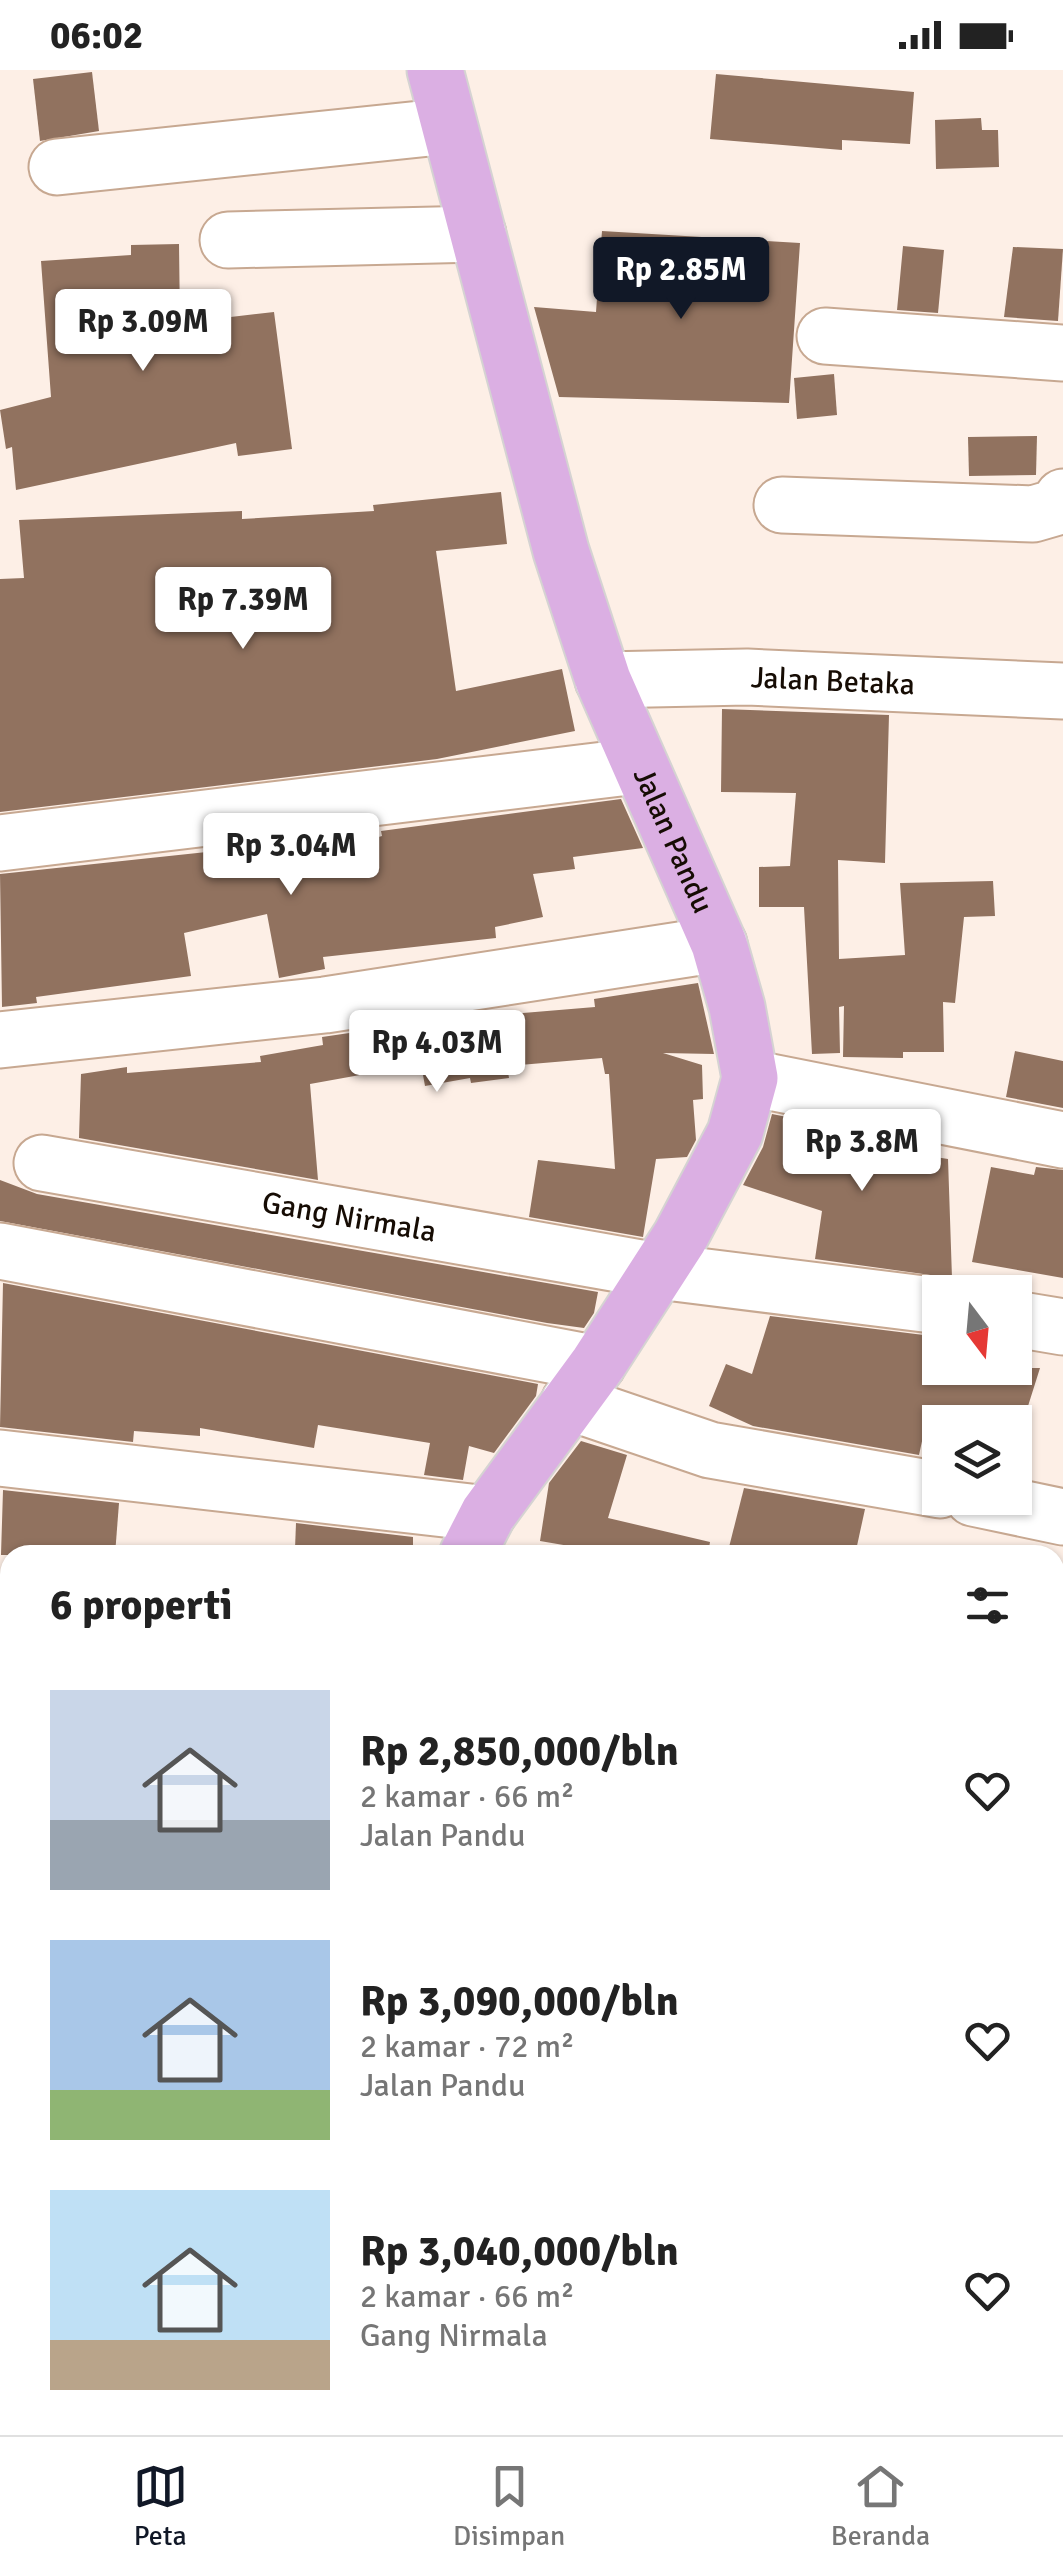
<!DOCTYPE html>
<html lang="id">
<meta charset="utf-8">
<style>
:root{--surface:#fff;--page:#f6f6f6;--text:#222;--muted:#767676;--line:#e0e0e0;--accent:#111827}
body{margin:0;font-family:Signika,sans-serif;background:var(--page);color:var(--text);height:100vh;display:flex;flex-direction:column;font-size:38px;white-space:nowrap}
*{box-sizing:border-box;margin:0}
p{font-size:32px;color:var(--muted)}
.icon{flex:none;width:55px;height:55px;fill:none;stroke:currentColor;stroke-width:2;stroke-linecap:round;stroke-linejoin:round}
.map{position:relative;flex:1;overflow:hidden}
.details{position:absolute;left:0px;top:1475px;width:1065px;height:890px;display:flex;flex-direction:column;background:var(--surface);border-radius:30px 30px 0 0;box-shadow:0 2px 8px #0004}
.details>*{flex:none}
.needle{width:65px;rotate:164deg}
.buttons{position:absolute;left:922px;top:1205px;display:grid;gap:20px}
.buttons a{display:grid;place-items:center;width:110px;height:110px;border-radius:0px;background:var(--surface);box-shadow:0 2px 8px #0004;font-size:50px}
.price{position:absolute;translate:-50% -85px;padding:0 22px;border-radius:10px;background:#fff;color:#222;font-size:32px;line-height:65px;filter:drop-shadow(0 2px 5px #0008)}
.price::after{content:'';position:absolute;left:50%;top:60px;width:30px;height:22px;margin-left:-15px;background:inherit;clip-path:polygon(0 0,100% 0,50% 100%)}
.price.on{background:var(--accent);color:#fff}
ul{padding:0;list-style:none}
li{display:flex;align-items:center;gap:30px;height:250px;padding:0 50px}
li span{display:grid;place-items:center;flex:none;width:280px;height:200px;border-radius:0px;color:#555}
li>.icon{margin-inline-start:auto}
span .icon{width:120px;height:120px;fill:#fffc;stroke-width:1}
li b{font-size:42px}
h2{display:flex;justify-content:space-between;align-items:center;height:120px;padding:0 50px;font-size:42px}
.status{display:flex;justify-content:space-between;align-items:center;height:70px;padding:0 50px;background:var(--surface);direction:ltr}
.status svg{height:28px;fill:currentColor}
.tabs{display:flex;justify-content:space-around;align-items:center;height:140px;border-top:2px solid var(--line);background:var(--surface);font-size:28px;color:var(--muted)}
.tabs a{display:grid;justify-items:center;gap:5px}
.tabs .on{color:var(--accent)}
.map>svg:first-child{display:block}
</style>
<div class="status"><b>06:02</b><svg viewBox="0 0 49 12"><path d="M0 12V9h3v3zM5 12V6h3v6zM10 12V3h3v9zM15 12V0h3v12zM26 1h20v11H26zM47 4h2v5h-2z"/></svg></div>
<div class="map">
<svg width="1063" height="2365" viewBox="0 0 1063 2365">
<rect width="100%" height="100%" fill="#fdefe6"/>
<g fill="#91725f">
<path d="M92,2L99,61L40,71L33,9Z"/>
<path d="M716,4L914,22L910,74L842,70V80L710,69Z"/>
<path d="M981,48L982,60H998L999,97L936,99L935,50Z"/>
<path d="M602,161L800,173L789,333L559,327L534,237L596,242Z"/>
<path d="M179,174L180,253L274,242L292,379L238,386L236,373L16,420L12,377L6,379L0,340L51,327L41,191L131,185V175Z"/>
<path d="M903,176L944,180L938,243L897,240Z"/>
<path d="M1013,177L1063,179L1058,251L1004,247Z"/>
<path d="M834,304L837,345L797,349L794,308Z"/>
<path d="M1037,366L1036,405L969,406L968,367Z"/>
<path d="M501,422L507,474L436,481L456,621L562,599L575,661L437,689L0,742V509L24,508L19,450L242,441V449L374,441L373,435Z"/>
<path d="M722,639L889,645L885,793L838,790L839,889L905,885L900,813L993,811L995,846L964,847L955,933L943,932L944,982H903V988L843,987L844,936L839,937L840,983L812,984L804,837H759V797L790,796L796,723L721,722Z"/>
<path d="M621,729L643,778L573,787L575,799L533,804L543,847L495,857L496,868L323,887L325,899L279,908L267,844L184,863L191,906L36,927L37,933L2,937L0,804L300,772L303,789L382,766L381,761Z"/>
<path d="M698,913L714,984L663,983L702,995L703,1029L693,1030L696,1070L687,1087L656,1089L643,1167L529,1147L538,1090L615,1099L609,1004H605L602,988L507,996L509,1008L471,1013L470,1008L425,1016L421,994L310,1014L318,1110L79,1068L81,1004L127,997V1003L261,992L260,986L323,975L322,967L500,941V945L595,937L594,929Z"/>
<path d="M1015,981L1063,991V1038L1006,1027Z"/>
<path d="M772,1044L931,1076L929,1086L948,1089L952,1208L815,1189L822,1141L743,1115L763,1077Z"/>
<path d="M991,1097L1034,1105L1036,1097L1063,1100V1208L972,1192Z"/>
<path d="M0,1110L37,1124L598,1222L594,1243L584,1258L547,1253L0,1151Z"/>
<path d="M3,1213L538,1314L536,1326L494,1383L469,1376L463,1410L424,1405L430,1373L318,1355L314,1378L200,1358V1366L134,1361L133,1372L0,1357Z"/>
<path d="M770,1246L940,1267V1298H1040L1023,1352H940V1365L924,1362L919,1385L753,1356L709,1336L726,1294L752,1304Z"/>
<path d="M581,1371L627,1385L608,1448L710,1472L708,1485H622L540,1471L549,1413Z"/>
<path d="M744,1418L865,1439L855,1485H727Z"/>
<path d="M3,1420L119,1433L115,1485H1Z"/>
<path d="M296,1453L413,1467V1483L295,1479Z"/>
</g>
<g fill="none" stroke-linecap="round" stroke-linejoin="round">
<g stroke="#c7a891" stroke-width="59">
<g id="minor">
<path d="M57,97L449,56"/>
<path d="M228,170L478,164"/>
<path d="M825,266L1063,283"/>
<path d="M782,435L1033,444L1057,437L1063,427"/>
<path id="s1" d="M603,610L747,607L1063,621"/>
<path d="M0,773L637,696"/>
<path d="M0,970L325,935L719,874"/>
<path d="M750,1008L1063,1070"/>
<path id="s2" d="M42,1093L658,1201L940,1236"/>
<path d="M0,1181L598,1294"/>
<path d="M1015,1249L1063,1257"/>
<path d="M569,1332L710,1380L940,1420"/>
<path d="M0,1388L488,1444"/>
<path d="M973,1428L1063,1447"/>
<path d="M0,1736H10"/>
<path d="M1055,1791L1063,1793"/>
<path d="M1055,1889L1063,1884"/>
<path d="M0,2042L8,2160"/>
<path d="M903,2355L906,2365"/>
</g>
</g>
<g stroke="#d5d3d2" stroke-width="59">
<g id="major">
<path id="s3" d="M435,0L561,481L603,610L719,874L737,937L750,1008L735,1063L680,1167L598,1294L488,1444L467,1485"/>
<path d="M399,2365L400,2355"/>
</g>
</g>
<use href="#minor" stroke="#fff" stroke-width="55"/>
<use href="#major" stroke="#dbafe3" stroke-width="55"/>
</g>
<g text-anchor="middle" stroke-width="9" stroke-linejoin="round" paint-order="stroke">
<g font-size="30" fill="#160c04" stroke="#fdefe6">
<text dy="10" stroke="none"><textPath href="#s1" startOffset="230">Jalan Betaka</textPath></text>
<text dy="10" stroke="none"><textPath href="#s3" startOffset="808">Jalan Pandu</textPath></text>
<text dy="10" stroke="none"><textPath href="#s2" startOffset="312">Gang Nirmala</textPath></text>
</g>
</g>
</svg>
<div class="buttons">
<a><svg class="needle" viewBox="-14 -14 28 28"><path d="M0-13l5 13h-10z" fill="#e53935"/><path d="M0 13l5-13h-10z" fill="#767676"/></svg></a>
<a><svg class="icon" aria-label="layers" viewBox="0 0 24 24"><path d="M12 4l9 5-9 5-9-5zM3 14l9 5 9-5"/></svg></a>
</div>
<b class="price on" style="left:681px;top:252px">Rp 2.85M</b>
<b class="price" style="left:143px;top:304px">Rp 3.09M</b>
<b class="price" style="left:243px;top:582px">Rp 7.39M</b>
<b class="price" style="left:291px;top:828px">Rp 3.04M</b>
<b class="price" style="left:437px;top:1025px">Rp 4.03M</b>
<b class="price" style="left:862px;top:1124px">Rp 3.8M</b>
<section class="details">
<h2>6 properti<svg class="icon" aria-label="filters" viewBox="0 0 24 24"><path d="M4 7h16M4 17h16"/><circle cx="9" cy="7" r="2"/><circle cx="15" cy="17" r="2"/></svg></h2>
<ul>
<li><span style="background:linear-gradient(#c9d6e8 65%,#9aa5b1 0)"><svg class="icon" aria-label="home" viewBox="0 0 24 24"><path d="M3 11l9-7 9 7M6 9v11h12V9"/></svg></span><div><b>Rp 2,850,000/bln</b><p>2 kamar · 66 m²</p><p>Jalan Pandu</p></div><svg class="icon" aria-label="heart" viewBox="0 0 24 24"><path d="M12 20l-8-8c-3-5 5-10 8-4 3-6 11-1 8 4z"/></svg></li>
<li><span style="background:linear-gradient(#a9c7e8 75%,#8fb573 0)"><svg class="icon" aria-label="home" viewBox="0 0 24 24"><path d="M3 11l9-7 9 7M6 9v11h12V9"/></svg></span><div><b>Rp 3,090,000/bln</b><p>2 kamar · 72 m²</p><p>Jalan Pandu</p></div><svg class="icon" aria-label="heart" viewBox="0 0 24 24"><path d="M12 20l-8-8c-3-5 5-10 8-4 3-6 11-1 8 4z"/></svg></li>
<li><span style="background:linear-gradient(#bfe0f5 75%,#b9a48a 0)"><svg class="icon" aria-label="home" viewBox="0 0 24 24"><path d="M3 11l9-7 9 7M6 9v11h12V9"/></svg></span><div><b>Rp 3,040,000/bln</b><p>2 kamar · 66 m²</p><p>Gang Nirmala</p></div><svg class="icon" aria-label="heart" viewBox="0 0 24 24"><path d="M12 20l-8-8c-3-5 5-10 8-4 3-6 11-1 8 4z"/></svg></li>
</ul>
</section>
</div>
<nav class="tabs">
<a class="on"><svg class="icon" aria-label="map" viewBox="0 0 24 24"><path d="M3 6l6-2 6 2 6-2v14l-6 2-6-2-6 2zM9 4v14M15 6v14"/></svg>Peta</a>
<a><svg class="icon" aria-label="saved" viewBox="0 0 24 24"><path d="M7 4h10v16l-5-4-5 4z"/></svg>Disimpan</a>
<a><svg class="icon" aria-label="home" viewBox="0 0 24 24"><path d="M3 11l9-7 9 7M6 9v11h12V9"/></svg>Beranda</a>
</nav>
